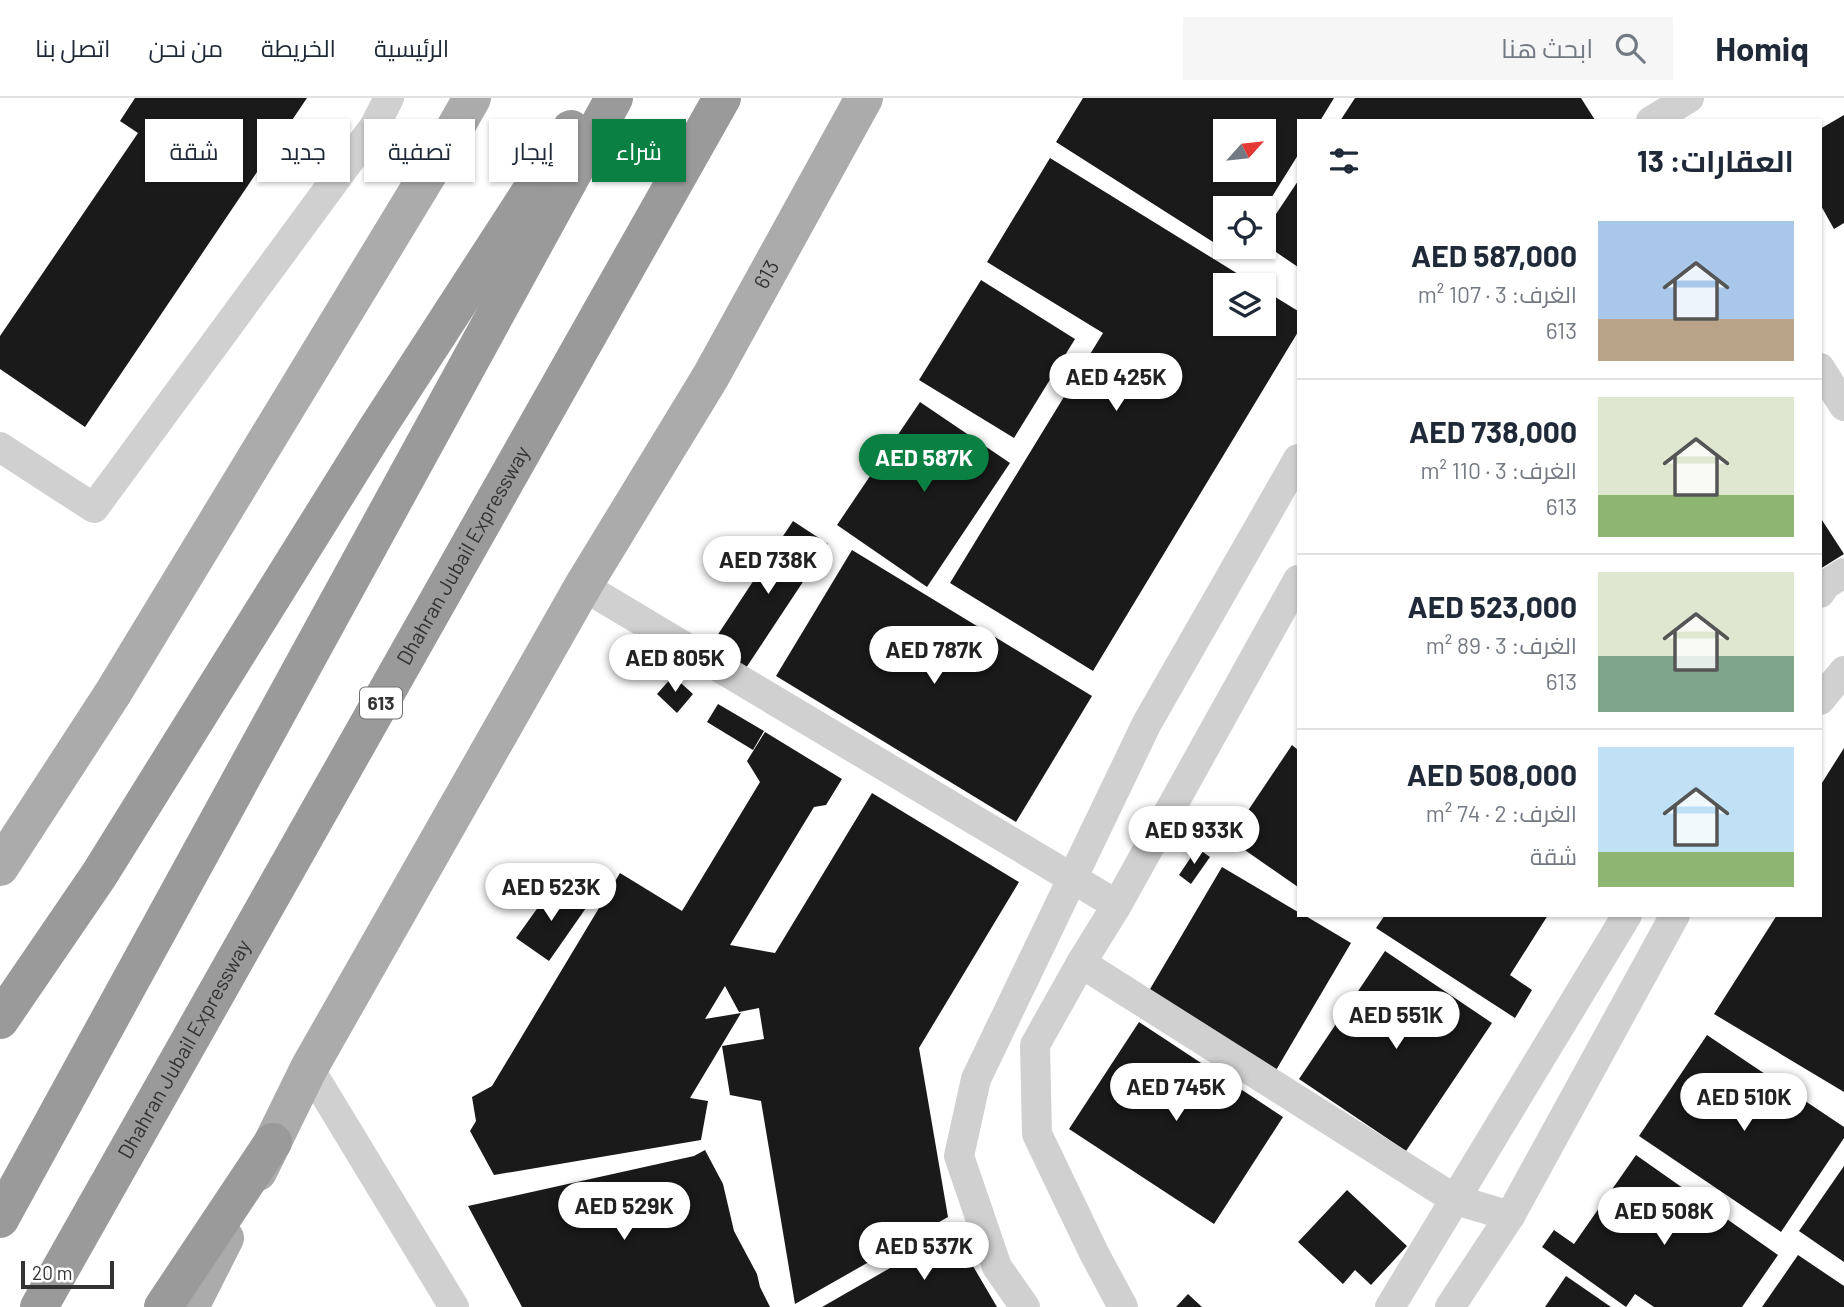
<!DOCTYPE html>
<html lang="ar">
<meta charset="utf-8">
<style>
:root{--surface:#fff;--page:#f6f6f7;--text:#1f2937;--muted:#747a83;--line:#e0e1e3;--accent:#0b8043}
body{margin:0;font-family:Barlow,Cairo,sans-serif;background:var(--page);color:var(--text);direction:rtl;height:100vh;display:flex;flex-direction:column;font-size:26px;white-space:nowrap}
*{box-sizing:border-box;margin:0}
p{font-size:23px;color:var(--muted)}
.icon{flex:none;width:38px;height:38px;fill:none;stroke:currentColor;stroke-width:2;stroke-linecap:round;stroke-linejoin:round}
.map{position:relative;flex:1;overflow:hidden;direction:ltr}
.sheet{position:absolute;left:1297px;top:21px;width:525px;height:798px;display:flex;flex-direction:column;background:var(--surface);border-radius:0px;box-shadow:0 2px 5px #0004;direction:rtl}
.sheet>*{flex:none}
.banner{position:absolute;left:21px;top:21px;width:665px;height:63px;direction:rtl;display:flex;gap:14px}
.needle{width:46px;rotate:63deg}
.tools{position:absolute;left:1213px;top:21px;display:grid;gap:14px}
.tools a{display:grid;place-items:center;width:63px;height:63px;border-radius:0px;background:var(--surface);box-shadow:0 2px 5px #0004;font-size:35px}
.scale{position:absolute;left:21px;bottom:18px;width:93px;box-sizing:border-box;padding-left:7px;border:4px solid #333;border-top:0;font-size:19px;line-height:24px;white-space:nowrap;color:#333;-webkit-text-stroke:5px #fff;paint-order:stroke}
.price{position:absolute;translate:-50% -60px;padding:0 16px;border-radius:24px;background:#fff;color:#222;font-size:23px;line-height:46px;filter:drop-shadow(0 2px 4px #0008)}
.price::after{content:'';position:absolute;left:50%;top:42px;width:21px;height:16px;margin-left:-10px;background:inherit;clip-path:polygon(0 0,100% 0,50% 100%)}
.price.selected{background:var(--accent);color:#fff}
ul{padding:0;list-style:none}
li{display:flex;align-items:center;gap:21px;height:175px;padding:0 28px}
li+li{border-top:2px solid var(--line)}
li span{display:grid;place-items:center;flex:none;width:196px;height:140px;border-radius:0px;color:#555}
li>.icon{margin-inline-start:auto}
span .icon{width:84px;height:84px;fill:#fffc;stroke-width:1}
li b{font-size:30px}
h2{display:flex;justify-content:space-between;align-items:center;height:84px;padding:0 28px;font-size:30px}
.tag{padding:0 24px;border-radius:0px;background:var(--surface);box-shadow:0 2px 5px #0004;font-size:24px;line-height:63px}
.tag.selected{background:var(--accent);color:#fff}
header{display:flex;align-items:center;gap:42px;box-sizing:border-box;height:98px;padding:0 35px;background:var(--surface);border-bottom:2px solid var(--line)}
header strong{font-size:33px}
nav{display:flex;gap:38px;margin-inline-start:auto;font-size:24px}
.search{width:490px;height:63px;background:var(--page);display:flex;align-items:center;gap:18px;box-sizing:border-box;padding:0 24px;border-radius:0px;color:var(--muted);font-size:26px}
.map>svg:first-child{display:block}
</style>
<header>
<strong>Homiq</strong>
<div class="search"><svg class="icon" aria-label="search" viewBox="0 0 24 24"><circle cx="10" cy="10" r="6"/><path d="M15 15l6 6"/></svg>ابحث هنا</div>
<nav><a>الرئيسية</a><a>الخريطة</a><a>من نحن</a><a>اتصل بنا</a></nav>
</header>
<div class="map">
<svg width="1844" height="1209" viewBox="0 0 1844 1209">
<rect width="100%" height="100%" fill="#fff"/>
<g fill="#1a1a1a" fill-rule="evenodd">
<path d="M135,0H307L85,329L0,271V238L138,35L120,23Z"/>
<path d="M1083,0H1334L1320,23H1298V57L1265,110H1225V149H1241L1235,158L1056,44ZM1225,33H1264V72H1225Z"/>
<path d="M1355,0H1581L1595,22L1340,23Z"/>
<path d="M1844,17V125L1834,131L1820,106V31Z"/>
<path d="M1050,60L1256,187H1225V226H1264V192L1298,213V234L1093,573L950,485L1103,235L987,164Z"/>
<path d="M1298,83V169L1267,148L1264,142V134Z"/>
<path d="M981,182L1075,241L1014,340L919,282Z"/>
<path d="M920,304L1010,365L927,489L837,427Z"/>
<path d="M1820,419L1844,456L1820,471Z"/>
<path d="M793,423L828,446L744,573L709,550Z"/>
<path d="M852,452L1092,598L1016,724L776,578Z"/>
<path d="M673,578L693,596L677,615L657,596Z"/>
<path d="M718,606L764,633L753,652L707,624Z"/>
<path d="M765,634L842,681L826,707L814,709L730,847L775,855L872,695L1019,784L919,950L948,1119L795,1206L761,1003L730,997L722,948L764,941L759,910L739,914L725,888L705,921L741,915L690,1000L708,1003L701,1042L494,1077L470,1033L476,1023L472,999L492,988L620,775L682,813L760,684L747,663Z"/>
<path d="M1292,647L1298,652V789L1229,741Z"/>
<path d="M1844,650V994L1714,916L1777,817H1820V688Z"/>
<path d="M1197,750L1210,759L1191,786L1179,777Z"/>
<path d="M1222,769L1298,814V817H1304L1351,845L1272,979L1143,903Z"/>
<path d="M554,787L586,810L549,863L516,840Z"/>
<path d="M1385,817H1548L1510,877L1532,892L1515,920L1376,830Z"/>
<path d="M1385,853L1492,925L1406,1053L1299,981Z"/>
<path d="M1139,924L1283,1019L1214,1126L1069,1031Z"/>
<path d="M1707,937L1844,1029V1040L1781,1134L1639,1038Z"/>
<path d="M705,1052L723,1086L734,1133L757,1176L760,1189L770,1209H522L468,1108L694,1058Z"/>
<path d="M1636,1057L1778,1157L1742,1209H1654L1635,1196L1626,1209L1542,1149L1554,1132L1574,1146Z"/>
<path d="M1844,1068V1164L1799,1133Z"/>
<path d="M1347,1092L1407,1148L1371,1187L1355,1172L1343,1186L1298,1144Z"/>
<path d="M953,1134L997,1209H822Z"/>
<path d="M1798,1157L1844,1188V1209H1762Z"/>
<path d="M1566,1178L1611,1209H1545Z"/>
<path d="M1188,1196L1202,1209H1176Z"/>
</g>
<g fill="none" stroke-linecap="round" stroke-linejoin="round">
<g stroke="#d0d0d0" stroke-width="30">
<path d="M1651,23L1689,0"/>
<path d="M1820,270L1844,308"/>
<path d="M0,349L94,410L374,29L389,0"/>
<path d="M583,488L1117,807"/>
<path d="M1820,495L1825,487L1844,475"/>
<path d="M1820,602L1844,573"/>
<path d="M1081,865L1456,1102L1510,1118"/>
<path d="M309,970L454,1209"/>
<path d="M1025,1209L997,1169L959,1058L976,981L1147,625L1298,361"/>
<path d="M1123,1209L1094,1155L1037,1036L1035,947L1081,865L1117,807L1298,482"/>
<path d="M1390,1209L1627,817"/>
<path d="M1450,1209L1510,1118L1675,817"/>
</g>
<g stroke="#ababab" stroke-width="38">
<path d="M0,769L113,595L439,58L472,0"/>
<path id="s1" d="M258,1074L309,970L583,488L711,278L864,0"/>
<path d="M190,1209L225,1140"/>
</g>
<g stroke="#9a9a9a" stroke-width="38">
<path d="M0,922L99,777L376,332L571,31"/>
<path d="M0,1121L614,0"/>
<path id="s2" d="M39,1209L722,0"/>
<path d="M163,1209L273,1044"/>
</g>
</g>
<g text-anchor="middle" stroke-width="7" stroke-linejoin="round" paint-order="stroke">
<rect fill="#fff" stroke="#707070" stroke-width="2" x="360" y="589.5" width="42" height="31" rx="5"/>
<g font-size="19" font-weight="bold" fill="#333">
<text x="381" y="612">613</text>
</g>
<g font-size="21" fill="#333" stroke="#fff">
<text dy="7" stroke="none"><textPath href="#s1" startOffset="1032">613</textPath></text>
<text dy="7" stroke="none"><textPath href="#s2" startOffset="863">Dhahran Jubail Expressway</textPath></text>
<text dy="7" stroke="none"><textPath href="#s2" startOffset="296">Dhahran Jubail Expressway</textPath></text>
</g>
</g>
</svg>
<div class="tools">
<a><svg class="needle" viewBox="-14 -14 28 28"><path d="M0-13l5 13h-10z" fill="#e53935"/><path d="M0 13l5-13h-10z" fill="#747a83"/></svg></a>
<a><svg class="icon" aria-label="locate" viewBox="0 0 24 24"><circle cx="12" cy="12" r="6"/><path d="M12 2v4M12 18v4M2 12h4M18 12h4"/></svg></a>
<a><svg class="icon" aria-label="layers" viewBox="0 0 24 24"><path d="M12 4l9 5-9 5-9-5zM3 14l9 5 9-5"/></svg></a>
</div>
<div class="scale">20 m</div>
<b class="price" style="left:1116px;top:315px">AED 425K</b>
<b class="price selected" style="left:924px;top:396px">AED 587K</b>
<b class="price" style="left:768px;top:498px">AED 738K</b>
<b class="price" style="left:934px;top:588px">AED 787K</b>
<b class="price" style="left:675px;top:596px">AED 805K</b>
<b class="price" style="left:1194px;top:768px">AED 933K</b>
<b class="price" style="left:551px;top:825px">AED 523K</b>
<b class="price" style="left:1396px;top:953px">AED 551K</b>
<b class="price" style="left:1176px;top:1025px">AED 745K</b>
<b class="price" style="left:1744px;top:1035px">AED 510K</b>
<b class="price" style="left:624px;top:1144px">AED 529K</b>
<b class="price" style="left:1664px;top:1149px">AED 508K</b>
<b class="price" style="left:924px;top:1184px">AED 537K</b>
<div class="banner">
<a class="tag selected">شراء</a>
<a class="tag">إيجار</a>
<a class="tag">تصفية</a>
<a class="tag">جديد</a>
<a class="tag">شقة</a>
</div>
<section class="sheet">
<h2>العقارات: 13<svg class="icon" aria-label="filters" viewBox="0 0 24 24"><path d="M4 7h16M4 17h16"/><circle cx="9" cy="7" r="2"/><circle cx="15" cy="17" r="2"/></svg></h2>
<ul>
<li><span style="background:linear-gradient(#a9c7e8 70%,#b9a48a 0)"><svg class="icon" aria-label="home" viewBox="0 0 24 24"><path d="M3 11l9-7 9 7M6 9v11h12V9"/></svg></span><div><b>AED 587,000</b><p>الغرف: 3 · 107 m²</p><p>613</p></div></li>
<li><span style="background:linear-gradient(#dfe7d0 70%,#8fb573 0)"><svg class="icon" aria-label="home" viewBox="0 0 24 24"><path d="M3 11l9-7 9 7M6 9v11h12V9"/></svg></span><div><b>AED 738,000</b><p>الغرف: 3 · 110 m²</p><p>613</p></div></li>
<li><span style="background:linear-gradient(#dfe7d0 60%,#7fa58c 0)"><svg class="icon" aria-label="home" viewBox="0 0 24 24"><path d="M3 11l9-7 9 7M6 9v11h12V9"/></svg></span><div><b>AED 523,000</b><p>الغرف: 3 · 89 m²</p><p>613</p></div></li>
<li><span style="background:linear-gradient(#bfe0f5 75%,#8fb573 0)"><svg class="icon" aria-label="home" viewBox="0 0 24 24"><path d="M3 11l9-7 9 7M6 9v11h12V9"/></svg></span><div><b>AED 508,000</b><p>الغرف: 2 · 74 m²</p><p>شقة</p></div></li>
</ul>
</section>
</div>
